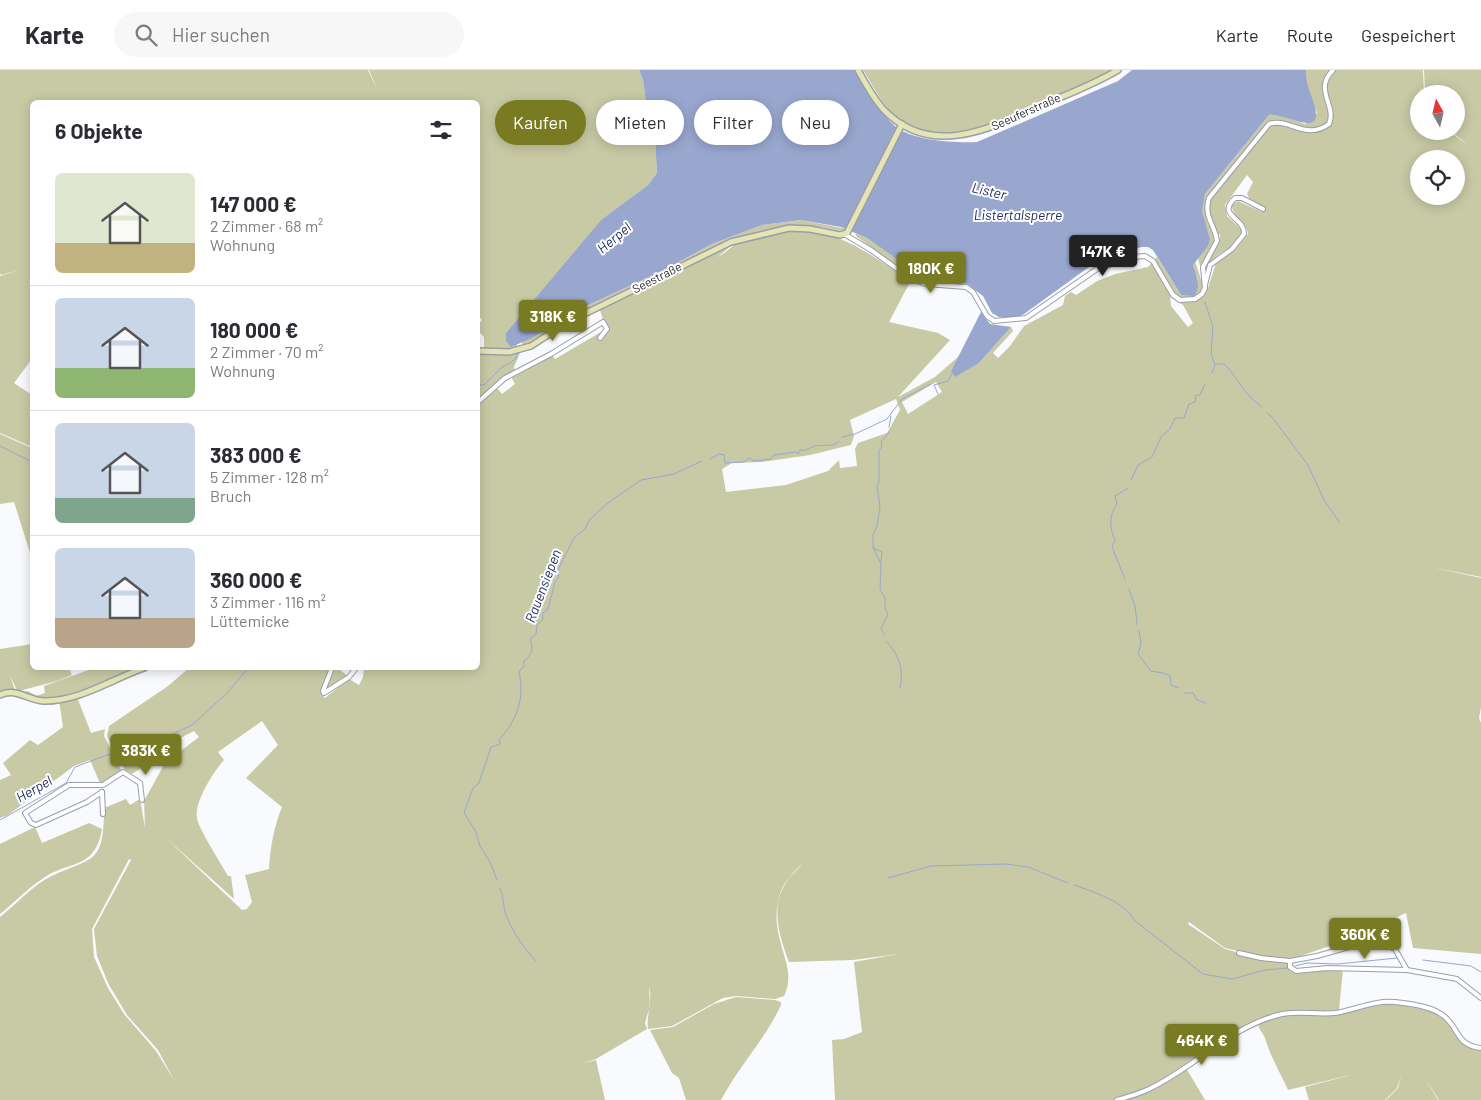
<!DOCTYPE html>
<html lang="de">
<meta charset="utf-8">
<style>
:root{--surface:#fff;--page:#f7f7f7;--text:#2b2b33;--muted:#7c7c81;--line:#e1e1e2;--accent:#797b23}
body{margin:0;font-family:Barlow,sans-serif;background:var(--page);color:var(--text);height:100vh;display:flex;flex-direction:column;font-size:19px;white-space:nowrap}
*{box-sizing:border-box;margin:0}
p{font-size:16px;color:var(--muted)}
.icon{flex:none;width:28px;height:28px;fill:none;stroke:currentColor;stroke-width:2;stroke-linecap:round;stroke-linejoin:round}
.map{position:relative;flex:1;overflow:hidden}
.details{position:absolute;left:30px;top:30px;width:450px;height:570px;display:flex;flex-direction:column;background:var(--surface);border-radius:8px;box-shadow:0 2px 12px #0003}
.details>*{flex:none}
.top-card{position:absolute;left:495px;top:30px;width:475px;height:45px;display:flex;gap:10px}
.needle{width:32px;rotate:352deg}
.controls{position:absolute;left:1410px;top:15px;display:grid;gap:10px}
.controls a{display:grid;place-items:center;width:55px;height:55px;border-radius:50%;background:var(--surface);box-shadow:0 2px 12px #0003;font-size:25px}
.price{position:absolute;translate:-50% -42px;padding:0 11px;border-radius:5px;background:var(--accent);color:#fff;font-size:16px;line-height:32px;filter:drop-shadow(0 1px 2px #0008)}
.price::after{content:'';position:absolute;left:50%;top:30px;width:15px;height:11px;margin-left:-8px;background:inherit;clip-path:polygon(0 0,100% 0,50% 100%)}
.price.active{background:#222;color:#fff}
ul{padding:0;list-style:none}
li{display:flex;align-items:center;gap:15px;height:125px;padding:0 25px}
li+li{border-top:1px solid var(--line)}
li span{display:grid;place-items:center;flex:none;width:140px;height:100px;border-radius:8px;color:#555}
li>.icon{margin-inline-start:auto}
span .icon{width:60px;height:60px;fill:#fffc;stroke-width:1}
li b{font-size:21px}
h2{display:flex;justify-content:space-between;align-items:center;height:60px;padding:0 25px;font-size:21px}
.pill{padding:0 18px;border-radius:22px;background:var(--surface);box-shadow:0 2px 12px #0003;font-size:18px;line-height:45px}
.pill.active{background:var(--accent);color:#fff}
header{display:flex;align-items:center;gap:30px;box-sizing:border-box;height:70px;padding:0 25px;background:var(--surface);border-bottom:1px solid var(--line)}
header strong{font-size:24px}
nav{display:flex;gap:28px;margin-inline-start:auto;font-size:18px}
.search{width:350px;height:45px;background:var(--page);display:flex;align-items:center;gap:12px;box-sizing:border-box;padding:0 18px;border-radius:28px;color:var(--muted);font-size:19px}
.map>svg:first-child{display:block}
</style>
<header>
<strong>Karte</strong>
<div class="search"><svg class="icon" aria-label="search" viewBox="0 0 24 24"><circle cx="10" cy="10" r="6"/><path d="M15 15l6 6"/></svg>Hier suchen</div>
<nav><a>Karte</a><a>Route</a><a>Gespeichert</a></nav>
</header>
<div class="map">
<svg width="1481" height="1030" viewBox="0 0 1481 1030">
<rect width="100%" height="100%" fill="#f9fafd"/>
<g fill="#c8caa5" fill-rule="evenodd">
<path d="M0,0H368L378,21L369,0H639L643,10L647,40L654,54L657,103L648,115L602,149L511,277L517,274V278L484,279V267L478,261V255L482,250L478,245V32H32V289L14,313L32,325V377L0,363V206L19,200L1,205L0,203Z"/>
<path d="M863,0H1116C1093,11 1070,21 1046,32C1001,52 950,80 902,51C885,41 874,17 863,0Z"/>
<path d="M1306,0H1423L1424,24H1419V61H1449L1469,76L1451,61H1456V24H1425L1424,0H1481V507L1431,497L1481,508V637L1479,648L1481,653V884L1413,878L1406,843L1347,870L1289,890L1262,887L1225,878L1189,852L1188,854L1225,879L1261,889L1289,891L1292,902L1343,899L1339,940L1282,943L1225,968L1149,1018L1115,1030H835L832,970L844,969L862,962L854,892L898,884L853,890L789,892C780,869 770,836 785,813C790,806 798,800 803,793C777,817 771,839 781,874C786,893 793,907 784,926L775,929L736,926L723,928L672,956L648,959C646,945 653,931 649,917L650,936L645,953L647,959L596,989L584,993L596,990L605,1030H0V847C14,836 34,815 48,808C92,786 104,797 104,738L126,729L130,735L140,729L145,758L144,731L165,693L199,667L194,661L149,684L152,691L132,704L125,700L107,666L109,656L168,616L189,598H337L348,606L325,621L327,608L321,623L325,628L349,609L359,615L363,607L364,598H478V284L520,283L514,297L515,302L496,317L502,324L515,314L511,307L552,285L555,289L606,259L600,240L734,173L718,187C726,183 732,175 740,172C814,144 851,169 910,212L889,252L938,263L950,270L898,327L935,307L959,286L951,301L979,293L1011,257L1013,261L993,283L998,288L1010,276L1024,256L1063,235L1065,226L1071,222L1076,225L1097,211L1115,204L1148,197L1157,187L1181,225L1198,210L1193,195L1195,191L1203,216L1208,218L1216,193L1231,183L1237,173V177L1248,164C1247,151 1232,149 1232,135L1238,131L1262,142L1263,137L1249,128L1247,124L1253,112L1247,105L1225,135L1227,146L1242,160C1239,178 1218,180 1209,194L1207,193L1219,173L1220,164L1214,166V174L1200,196L1198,188C1219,163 1203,166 1202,140C1202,135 1204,129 1205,124L1269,45L1278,44L1305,54L1317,43L1306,14ZM1419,89H1456V126H1419ZM1170,227L1183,235L1193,253L1188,257L1171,236ZM936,312L942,322L908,344L902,332ZM896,329L900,340L887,363L858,373L855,379L857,396L840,398L839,390L828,401L786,415L726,422L722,399L732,393L762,392L810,385L851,375L854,366L850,350ZM262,651L278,675L246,708L282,737C274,756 270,779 269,799L245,805L252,832L247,839L242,840L166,768L234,829L231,806H228C222,795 198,758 197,748C194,732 214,701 224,690L218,682ZM129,789L131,790L94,859L97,886L109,915L127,945L158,980L174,1010L156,981L124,944L108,918L94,887L92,859Z"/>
<path d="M801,150L847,159L842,161L822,157L790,156L750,165L715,177L522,277V272L571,243L664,200L712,174L762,155Z"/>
<path d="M855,163L867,168L916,203L950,213L926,212L913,207L857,167Z"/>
<path d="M0,364L32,378V489L14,432L0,434Z"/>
<path d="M32,574V598H69L72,605L57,611L19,621L17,620L10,606L15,620L0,622V579Z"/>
<path d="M94,598H130V601C106,613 64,635 37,629C32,628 27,624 22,622L28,621L36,626L45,623L44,616Z"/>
<path d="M77,627L91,663L105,659L104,666L122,702L104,714L100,713L90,690L74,696L8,745L0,748V710L11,705L3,693L30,670L38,675L63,657L59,630Z"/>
<path d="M89,753L102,759C95,799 72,790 45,807C29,817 15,832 0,844V774L35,757L42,773Z"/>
<path d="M736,927L775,930L781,932V935C766,968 739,996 721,1030H686L679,1008L672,1003L650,960L673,957L714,934Z"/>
<path d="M1391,933L1432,941L1447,949L1456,966L1467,975L1481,979V1030H1439L1426,1010L1438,1030H1386L1398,1018L1401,1007L1397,1018L1385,1030H1309L1305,1017L1359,1003L1288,1020C1280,1002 1270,986 1265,968C1263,963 1259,960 1258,954L1283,945L1331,944Z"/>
<path d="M1186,998L1205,1030H1121L1154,1019Z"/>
</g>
<g fill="#99a7cf">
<path d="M639,0H854C866,18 878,41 895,56C912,71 955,73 977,72L1118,11L1132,0H1306C1305,19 1316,30 1316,45C1316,64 1283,43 1269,45L1205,124L1202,141L1210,169L1208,176L1193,195C1196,204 1202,218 1194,226L1181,225L1153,180L1148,177H1141L1089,197L1024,244L1018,247H999L992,243L983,226L967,214L916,203L867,168L841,157L801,150L762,155L712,174L664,200L571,243L532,268L511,277L506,271V263L602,149L648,115L657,103L654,54L647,40L643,10Z"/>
<path d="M981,242L990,254L1011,257L979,293L955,307L951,301Z"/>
</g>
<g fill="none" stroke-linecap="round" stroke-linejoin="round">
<g stroke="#99a7cf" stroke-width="1">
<path d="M1205,232L1213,257L1211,283L1215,295L1212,303"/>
<path d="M1216,294H1224C1239,308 1241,322 1262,337"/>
<path d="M478,315H484L501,298L516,289L517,283"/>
<path d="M938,324L934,315L948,311L952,303"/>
<path d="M1267,343L1272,347L1308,395L1324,430L1340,453"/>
<path d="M889,357L891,346"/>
<path d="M842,367L855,364L887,349L902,329L931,314"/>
<path d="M0,376L32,392"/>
<path d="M710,389L719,384L724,385L725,393L744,392L750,388L754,391L771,389L774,385L796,382L798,384L800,380C808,381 808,378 815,376C824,374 831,378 839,372"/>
<path d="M1131,410L1138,395L1152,387L1161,367L1170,359L1175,348H1184L1189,334L1195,332L1196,325H1200L1205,314"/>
<path d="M873,478L882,482L881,493"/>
<path d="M1125,509L1112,477L1115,470C1109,457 1109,445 1117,434L1115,426L1128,418"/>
<path d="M1129,519L1135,536L1137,554"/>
<path d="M1139,561L1141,573L1138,584L1151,601L1163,603L1170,606L1171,615L1179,618"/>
<path d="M885,565L881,559L888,544L885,538V528L880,519L881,494L873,477V465L877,456L880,437L877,416L879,412V380L882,377L881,372L889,362"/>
<path d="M887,572C899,585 904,600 900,618"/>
<path d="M1184,623H1193L1197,630L1206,633"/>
<path d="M0,750L66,713L75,697L107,685L132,683L192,655L228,622L248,598"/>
<path d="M888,808L931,796L1006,794L1028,797L1068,813"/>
<path d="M497,810L490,792L480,776L476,762L464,743L473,718L479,713L491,677L500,674L499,670C517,650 525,629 519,602L524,596V591C532,584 534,580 530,569L536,564L537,555L543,549L542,544L548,539L555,512L559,507L557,502L574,468L585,459L590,449L608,433L641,410L674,404L702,391"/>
<path d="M1074,815C1091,821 1126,832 1134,850L1203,904L1232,909L1265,900L1288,898"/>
<path d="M500,818C504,827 503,837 506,845C514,864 523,877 536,891"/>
<path d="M1423,890L1471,896L1481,902"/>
<path d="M1295,896L1307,893L1338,894L1397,888"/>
</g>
<g stroke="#999eab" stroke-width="6">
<g id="street">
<path d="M844,164L871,180L911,209L926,214L966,217L973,222L987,246L994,251L1026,248L1097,199L1134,187L1145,186L1153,191L1173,225L1180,230L1195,229L1202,224L1205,218L1203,197L1217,171C1215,155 1203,146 1209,128L1269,54C1288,47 1306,71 1329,54C1337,35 1313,20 1333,0"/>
<path d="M1205,215L1210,195L1232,179L1244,164C1245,147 1216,146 1235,128H1242L1263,139"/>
<path d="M478,332L505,308L551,284L603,252L607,259L600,268"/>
<path d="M332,598L323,621L324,623L349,607L356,598"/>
<path d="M102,722L87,732L36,755L31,753L25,743L69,715H103L123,702L140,713L142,730"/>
<path d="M102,722L103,744"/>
<path d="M1239,883L1261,888L1290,891V897L1296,901L1327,898L1407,900L1457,909L1481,928"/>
<path d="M1290,891L1317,886L1374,870L1395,879L1407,900"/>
<path d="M1117,1030C1127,1027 1139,1024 1149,1019C1194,998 1229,958 1278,945C1296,940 1316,945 1335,943C1355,940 1374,930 1395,932C1410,934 1433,936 1445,947C1460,960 1456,975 1481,978"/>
</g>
</g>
<g stroke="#999eab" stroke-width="8">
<g id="secondary">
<path d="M858,0C865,13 873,27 883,39C929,88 988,60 1038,37C1065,25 1093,15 1118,0"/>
<path d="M478,281L509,282L531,276L568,252L731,172L789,158L810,159L840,165L847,163L902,54"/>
<path d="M0,625C17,617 28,631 45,631C80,631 112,609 144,598"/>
</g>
</g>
<use href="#street" stroke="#fff" stroke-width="4"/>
<use href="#secondary" stroke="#e4e5b3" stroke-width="5"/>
</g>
<g text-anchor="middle" stroke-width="4" stroke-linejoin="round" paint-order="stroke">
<g font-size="12" fill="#282a2f" stroke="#fff">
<text transform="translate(1026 42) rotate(-24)" y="4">Seeuferstraße</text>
<text transform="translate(657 208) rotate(-27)" y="4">Seestraße</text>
</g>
<g font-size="14" font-style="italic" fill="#222e61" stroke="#fff">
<text transform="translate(989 121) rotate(13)" y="5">Lister</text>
<text x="1018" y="150">Listertalsperre</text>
<text transform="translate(614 168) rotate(-40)" y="5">Herpel</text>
<text transform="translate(543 516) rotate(-69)" y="5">Rauensiepen</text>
<text transform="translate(34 719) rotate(-30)" y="5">Herpel</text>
</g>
</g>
</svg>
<div class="controls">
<a><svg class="needle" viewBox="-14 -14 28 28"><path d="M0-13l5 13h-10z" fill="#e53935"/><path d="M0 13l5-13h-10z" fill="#7c7c81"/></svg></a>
<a><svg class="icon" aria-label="locate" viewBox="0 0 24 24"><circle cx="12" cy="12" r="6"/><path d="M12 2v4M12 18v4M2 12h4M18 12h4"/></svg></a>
</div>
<b class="price active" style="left:1103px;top:207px">147K €</b>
<b class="price" style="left:931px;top:224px">180K €</b>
<b class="price" style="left:553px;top:272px">318K €</b>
<b class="price" style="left:146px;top:706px">383K €</b>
<b class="price" style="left:1365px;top:890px">360K €</b>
<b class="price" style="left:1202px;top:996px">464K €</b>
<div class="top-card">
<a class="pill active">Kaufen</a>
<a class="pill">Mieten</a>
<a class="pill">Filter</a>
<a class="pill">Neu</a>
</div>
<section class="details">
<h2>6 Objekte<svg class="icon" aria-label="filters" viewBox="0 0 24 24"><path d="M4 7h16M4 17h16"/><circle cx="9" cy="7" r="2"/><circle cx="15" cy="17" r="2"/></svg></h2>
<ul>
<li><span style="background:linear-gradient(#dfe7d0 70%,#c2b280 0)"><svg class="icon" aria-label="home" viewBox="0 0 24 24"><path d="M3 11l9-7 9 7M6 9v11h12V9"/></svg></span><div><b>147 000 €</b><p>2 Zimmer · 68 m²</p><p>Wohnung</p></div></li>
<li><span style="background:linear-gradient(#c9d6e8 70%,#8fb573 0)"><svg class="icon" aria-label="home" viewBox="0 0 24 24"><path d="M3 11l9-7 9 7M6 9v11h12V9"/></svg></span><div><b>180 000 €</b><p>2 Zimmer · 70 m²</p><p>Wohnung</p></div></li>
<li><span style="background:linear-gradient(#c9d6e8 75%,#7fa58c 0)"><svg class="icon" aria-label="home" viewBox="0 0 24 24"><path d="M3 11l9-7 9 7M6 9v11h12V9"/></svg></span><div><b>383 000 €</b><p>5 Zimmer · 128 m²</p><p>Bruch</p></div></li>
<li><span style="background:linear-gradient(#c9d6e8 70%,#b9a48a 0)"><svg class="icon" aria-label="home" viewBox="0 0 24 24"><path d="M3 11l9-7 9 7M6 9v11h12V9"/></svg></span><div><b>360 000 €</b><p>3 Zimmer · 116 m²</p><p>Lüttemicke</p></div></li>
</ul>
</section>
</div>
